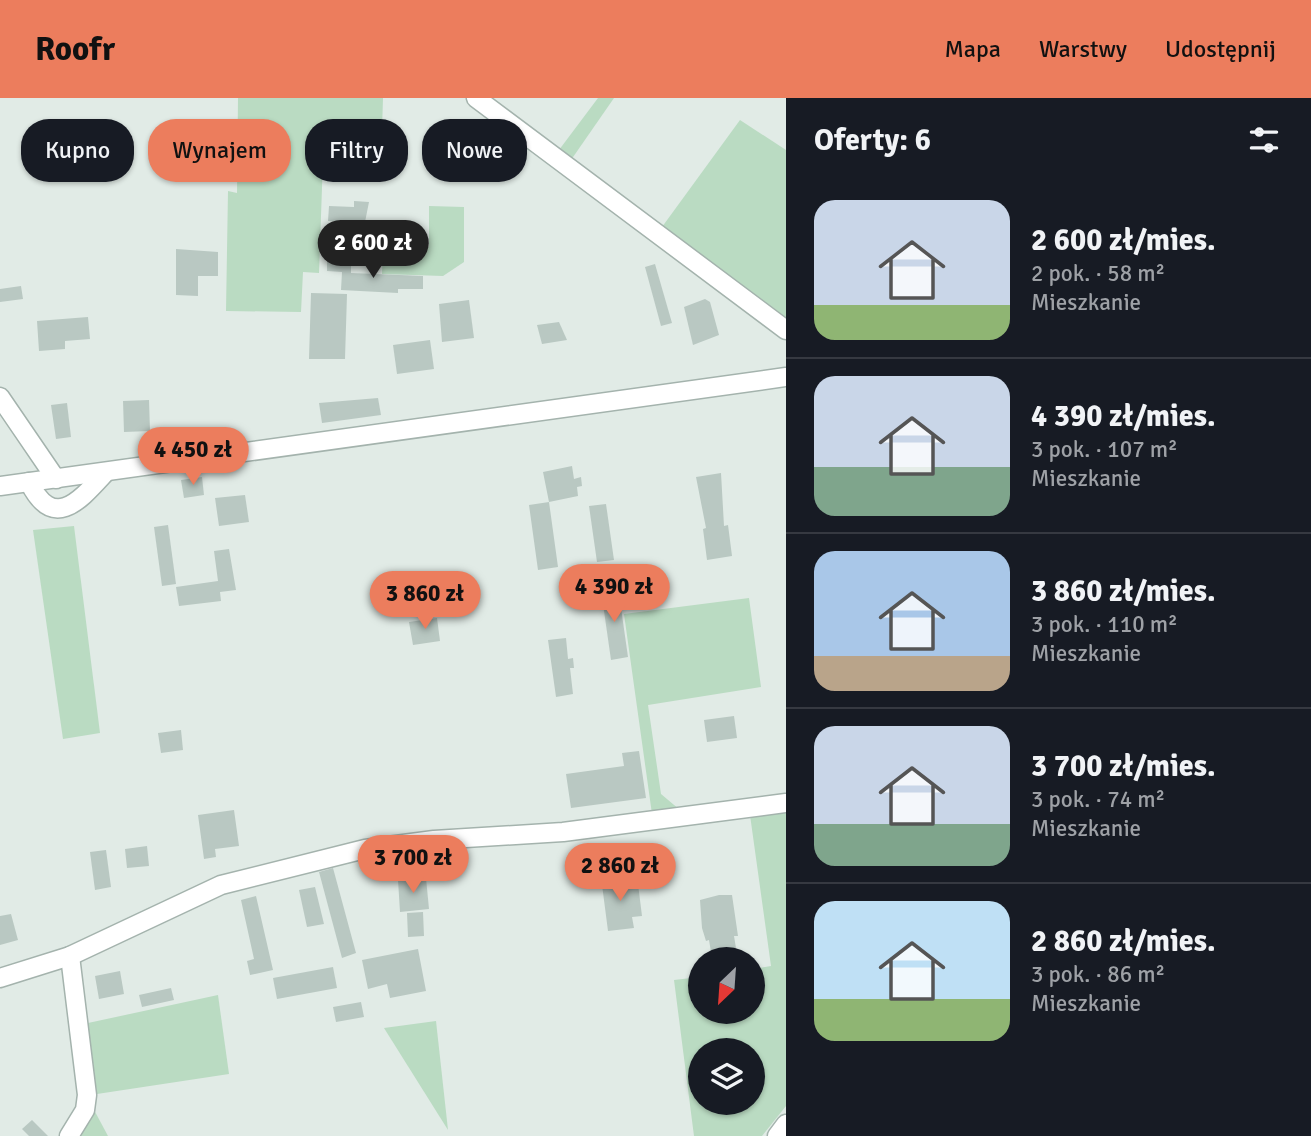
<!DOCTYPE html>
<html lang="pl">
<meta charset="utf-8">
<style>
:root{--surface:#171b24;--page:#20242c;--text:#f1f3f6;--muted:#9ea1a6;--line:#363941;--accent:#ec7d5d}
body{margin:0;font-family:Signika,sans-serif;background:var(--page);color:var(--text);height:100vh;display:flex;flex-direction:column;font-size:26px;white-space:nowrap}
*{box-sizing:border-box;margin:0}
p{font-size:23px;color:var(--muted)}
.icon{flex:none;width:38px;height:38px;fill:none;stroke:currentColor;stroke-width:2;stroke-linecap:round;stroke-linejoin:round}
.map{position:relative;flex:1;overflow:hidden}
.side{display:flex;flex-direction:column;background:var(--surface);width:525px}
.side>*{flex:none}
.top-card{position:absolute;left:21px;top:21px;width:660px;height:63px;display:flex;gap:14px}
.needle{width:46px;rotate:205deg}
.controls{position:absolute;left:688px;top:849px;display:grid;gap:14px}
.controls a{display:grid;place-items:center;width:77px;height:77px;border-radius:50%;background:var(--surface);box-shadow:0 2px 5px #0004;font-size:35px}
.price{position:absolute;translate:-50% -60px;padding:0 16px;border-radius:24px;background:var(--accent);color:#111;font-size:23px;line-height:46px;filter:drop-shadow(0 2px 4px #0008)}
.price::after{content:'';position:absolute;left:50%;top:42px;width:21px;height:16px;margin-left:-10px;background:inherit;clip-path:polygon(0 0,100% 0,50% 100%)}
.price.on{background:#222;color:#fff}
ul{padding:0;list-style:none}
li{display:flex;align-items:center;gap:21px;height:175px;padding:0 28px}
li+li{border-top:2px solid var(--line)}
li span{display:grid;place-items:center;flex:none;width:196px;height:140px;border-radius:21px;color:#555}
li>.icon{margin-inline-start:auto}
span .icon{width:84px;height:84px;fill:#fffc;stroke-width:1}
li b{font-size:30px}
h2{display:flex;justify-content:space-between;align-items:center;height:84px;padding:0 28px;font-size:30px}
.chip{padding:0 24px;border-radius:28px;background:var(--surface);box-shadow:0 2px 5px #0004;font-size:24px;line-height:63px}
.chip.on{background:var(--accent);color:#111}
header{display:flex;align-items:center;gap:42px;box-sizing:border-box;height:98px;padding:0 35px;background:var(--accent);color:#111}
header strong{font-size:33px}
nav{display:flex;gap:38px;margin-inline-start:auto;font-size:24px}
main{display:flex;flex:1;min-height:0}
.map>svg:first-child{display:block}
</style>
<header>
<strong>Roofr</strong>
<nav><a>Mapa</a><a>Warstwy</a><a>Udostępnij</a></nav>
</header>
<main>
<div class="map">
<svg width="786" height="1038" viewBox="0 0 786 1038">
<rect width="100%" height="100%" fill="#e1ebe6"/>
<g fill="#badbc2" fill-rule="evenodd">
<path d="M238,0H383L381,64L323,61L319,175L303,174L301,214L226,213L228,93L237,95Z"/>
<path d="M598,0H614L571,62L559,52Z"/>
<path d="M740,22L786,52V221L662,129Z"/>
<path d="M429,108L464,109V164L443,178L382,176L383,150L429,149Z"/>
<path d="M74,428L100,635L63,641L33,432Z"/>
<path d="M749,500L761,589L648,607L661,696L680,712L652,716L624,516Z"/>
<path d="M786,712V1008L762,1038H694L674,882L700,879V914H752L753,871L771,868L750,717ZM700,952H752V1004H700Z"/>
<path d="M218,897L229,976L97,996L88,925Z"/>
<path d="M436,923L448,1032L384,930Z"/>
<path d="M93,1010L108,1038H81Z"/>
</g>
<g fill="#b9c8c2">
<path d="M354,103L369,104L365,124L328,123L329,108L354,109Z"/>
<path d="M176,151L218,154V178H198V198L176,197Z"/>
<path d="M327,162H351V175L423,178V191H398V195L341,192L342,174L327,173Z"/>
<path d="M655,166L672,225L661,228L645,169Z"/>
<path d="M21,188L23,201L0,204V191Z"/>
<path d="M311,195L347,196L345,261H309Z"/>
<path d="M705,201L710,204L719,237L693,247L684,209Z"/>
<path d="M469,202L474,240L442,244L439,206Z"/>
<path d="M88,219L90,241L65,243V251L39,253L37,223Z"/>
<path d="M559,224L567,242L542,246L537,227Z"/>
<path d="M430,242L434,271L397,276L393,247Z"/>
<path d="M378,300L381,317L322,325L319,305Z"/>
<path d="M149,302L150,333L124,334L123,303Z"/>
<path d="M67,305L71,339L56,341L51,307Z"/>
<path d="M572,368L574,381L581,379L582,388L577,389L578,398L549,404L558,469L538,472L529,407L549,404L543,374Z"/>
<path d="M721,375L724,428L728,427L732,458L707,462L703,431L706,430L696,379Z"/>
<path d="M202,379L204,397L184,400L181,382Z"/>
<path d="M245,397L249,424L219,428L215,400Z"/>
<path d="M606,406L614,462L597,464L589,408Z"/>
<path d="M168,427L176,486L162,488L154,429Z"/>
<path d="M229,451L236,492L220,494L221,503L179,508L176,489L218,483L214,453Z"/>
<path d="M618,489L628,559L611,562L601,492Z"/>
<path d="M437,520L440,543L413,547L409,524Z"/>
<path d="M566,540L568,561L573,560L574,570H570L573,596L556,599L548,542Z"/>
<path d="M734,618L737,640L707,644L704,622Z"/>
<path d="M181,632L183,652L161,655L158,635Z"/>
<path d="M639,653L646,700L571,710L566,676L624,668L622,655Z"/>
<path d="M234,712L239,748L215,751L216,759L204,761L198,717Z"/>
<path d="M147,748L149,768L127,770L125,751Z"/>
<path d="M106,752L111,789L95,792L90,754Z"/>
<path d="M333,770L356,855L342,860L319,774Z"/>
<path d="M620,777L622,789L638,786L642,818L632,819L634,830L608,833L601,779Z"/>
<path d="M426,780L429,811L400,814L398,782Z"/>
<path d="M315,789L324,826L307,829L299,792Z"/>
<path d="M719,797H732L738,838H734L737,856L712,860L709,842L706,843L702,830L700,802Z"/>
<path d="M256,798L273,872L250,877L247,863L254,861L241,802Z"/>
<path d="M423,814L424,838L408,839L407,815Z"/>
<path d="M11,816L18,842L0,847V818Z"/>
<path d="M418,851L426,893L390,900L387,886L368,891L362,862Z"/>
<path d="M333,869L337,890L277,901L273,880Z"/>
<path d="M120,873L124,896L99,901L95,878Z"/>
<path d="M171,890L174,902L142,909L139,897Z"/>
<path d="M361,904L364,919L336,924L333,909Z"/>
<path d="M32,1022L48,1038H29L22,1031Z"/>
</g>
<g fill="none" stroke-linecap="round" stroke-linejoin="round">
<g stroke="#a4b3ad" stroke-width="21">
<g id="minor">
<path d="M476,0L786,232"/>
<path d="M0,299L56,381"/>
<path d="M29,384C54,435 81,401 106,374"/>
<path d="M0,388L786,279"/>
<path d="M0,880L70,858L221,787L365,751L434,742L563,734L786,705"/>
<path d="M69,1038L85,1012L87,997L70,858"/>
<path d="M777,1038L786,1026"/>
</g>
</g>
<use href="#minor" stroke="#fff" stroke-width="18"/>
</g>
</svg>
<div class="controls">
<a><svg class="needle" viewBox="-14 -14 28 28"><path d="M0-13l5 13h-10z" fill="#e53935"/><path d="M0 13l5-13h-10z" fill="#9ea1a6"/></svg></a>
<a><svg class="icon" aria-label="layers" viewBox="0 0 24 24"><path d="M12 4l9 5-9 5-9-5zM3 14l9 5 9-5"/></svg></a>
</div>
<b class="price on" style="left:373px;top:182px">2 600 zł</b>
<b class="price" style="left:193px;top:389px">4 450 zł</b>
<b class="price" style="left:614px;top:526px">4 390 zł</b>
<b class="price" style="left:425px;top:533px">3 860 zł</b>
<b class="price" style="left:413px;top:797px">3 700 zł</b>
<b class="price" style="left:620px;top:805px">2 860 zł</b>
<div class="top-card">
<a class="chip">Kupno</a>
<a class="chip on">Wynajem</a>
<a class="chip">Filtry</a>
<a class="chip">Nowe</a>
</div>
</div>
<section class="side">
<h2>Oferty: 6<svg class="icon" aria-label="filters" viewBox="0 0 24 24"><path d="M4 7h16M4 17h16"/><circle cx="9" cy="7" r="2"/><circle cx="15" cy="17" r="2"/></svg></h2>
<ul>
<li><span style="background:linear-gradient(#c9d6e8 75%,#8fb573 0)"><svg class="icon" aria-label="home" viewBox="0 0 24 24"><path d="M3 11l9-7 9 7M6 9v11h12V9"/></svg></span><div><b>2 600 zł/mies.</b><p>2 pok. · 58 m²</p><p>Mieszkanie</p></div></li>
<li><span style="background:linear-gradient(#c9d6e8 65%,#7fa58c 0)"><svg class="icon" aria-label="home" viewBox="0 0 24 24"><path d="M3 11l9-7 9 7M6 9v11h12V9"/></svg></span><div><b>4 390 zł/mies.</b><p>3 pok. · 107 m²</p><p>Mieszkanie</p></div></li>
<li><span style="background:linear-gradient(#a9c7e8 75%,#b9a48a 0)"><svg class="icon" aria-label="home" viewBox="0 0 24 24"><path d="M3 11l9-7 9 7M6 9v11h12V9"/></svg></span><div><b>3 860 zł/mies.</b><p>3 pok. · 110 m²</p><p>Mieszkanie</p></div></li>
<li><span style="background:linear-gradient(#c9d6e8 70%,#7fa58c 0)"><svg class="icon" aria-label="home" viewBox="0 0 24 24"><path d="M3 11l9-7 9 7M6 9v11h12V9"/></svg></span><div><b>3 700 zł/mies.</b><p>3 pok. · 74 m²</p><p>Mieszkanie</p></div></li>
<li><span style="background:linear-gradient(#bfe0f5 70%,#8fb573 0)"><svg class="icon" aria-label="home" viewBox="0 0 24 24"><path d="M3 11l9-7 9 7M6 9v11h12V9"/></svg></span><div><b>2 860 zł/mies.</b><p>3 pok. · 86 m²</p><p>Mieszkanie</p></div></li>
</ul>
</section>
</main>
